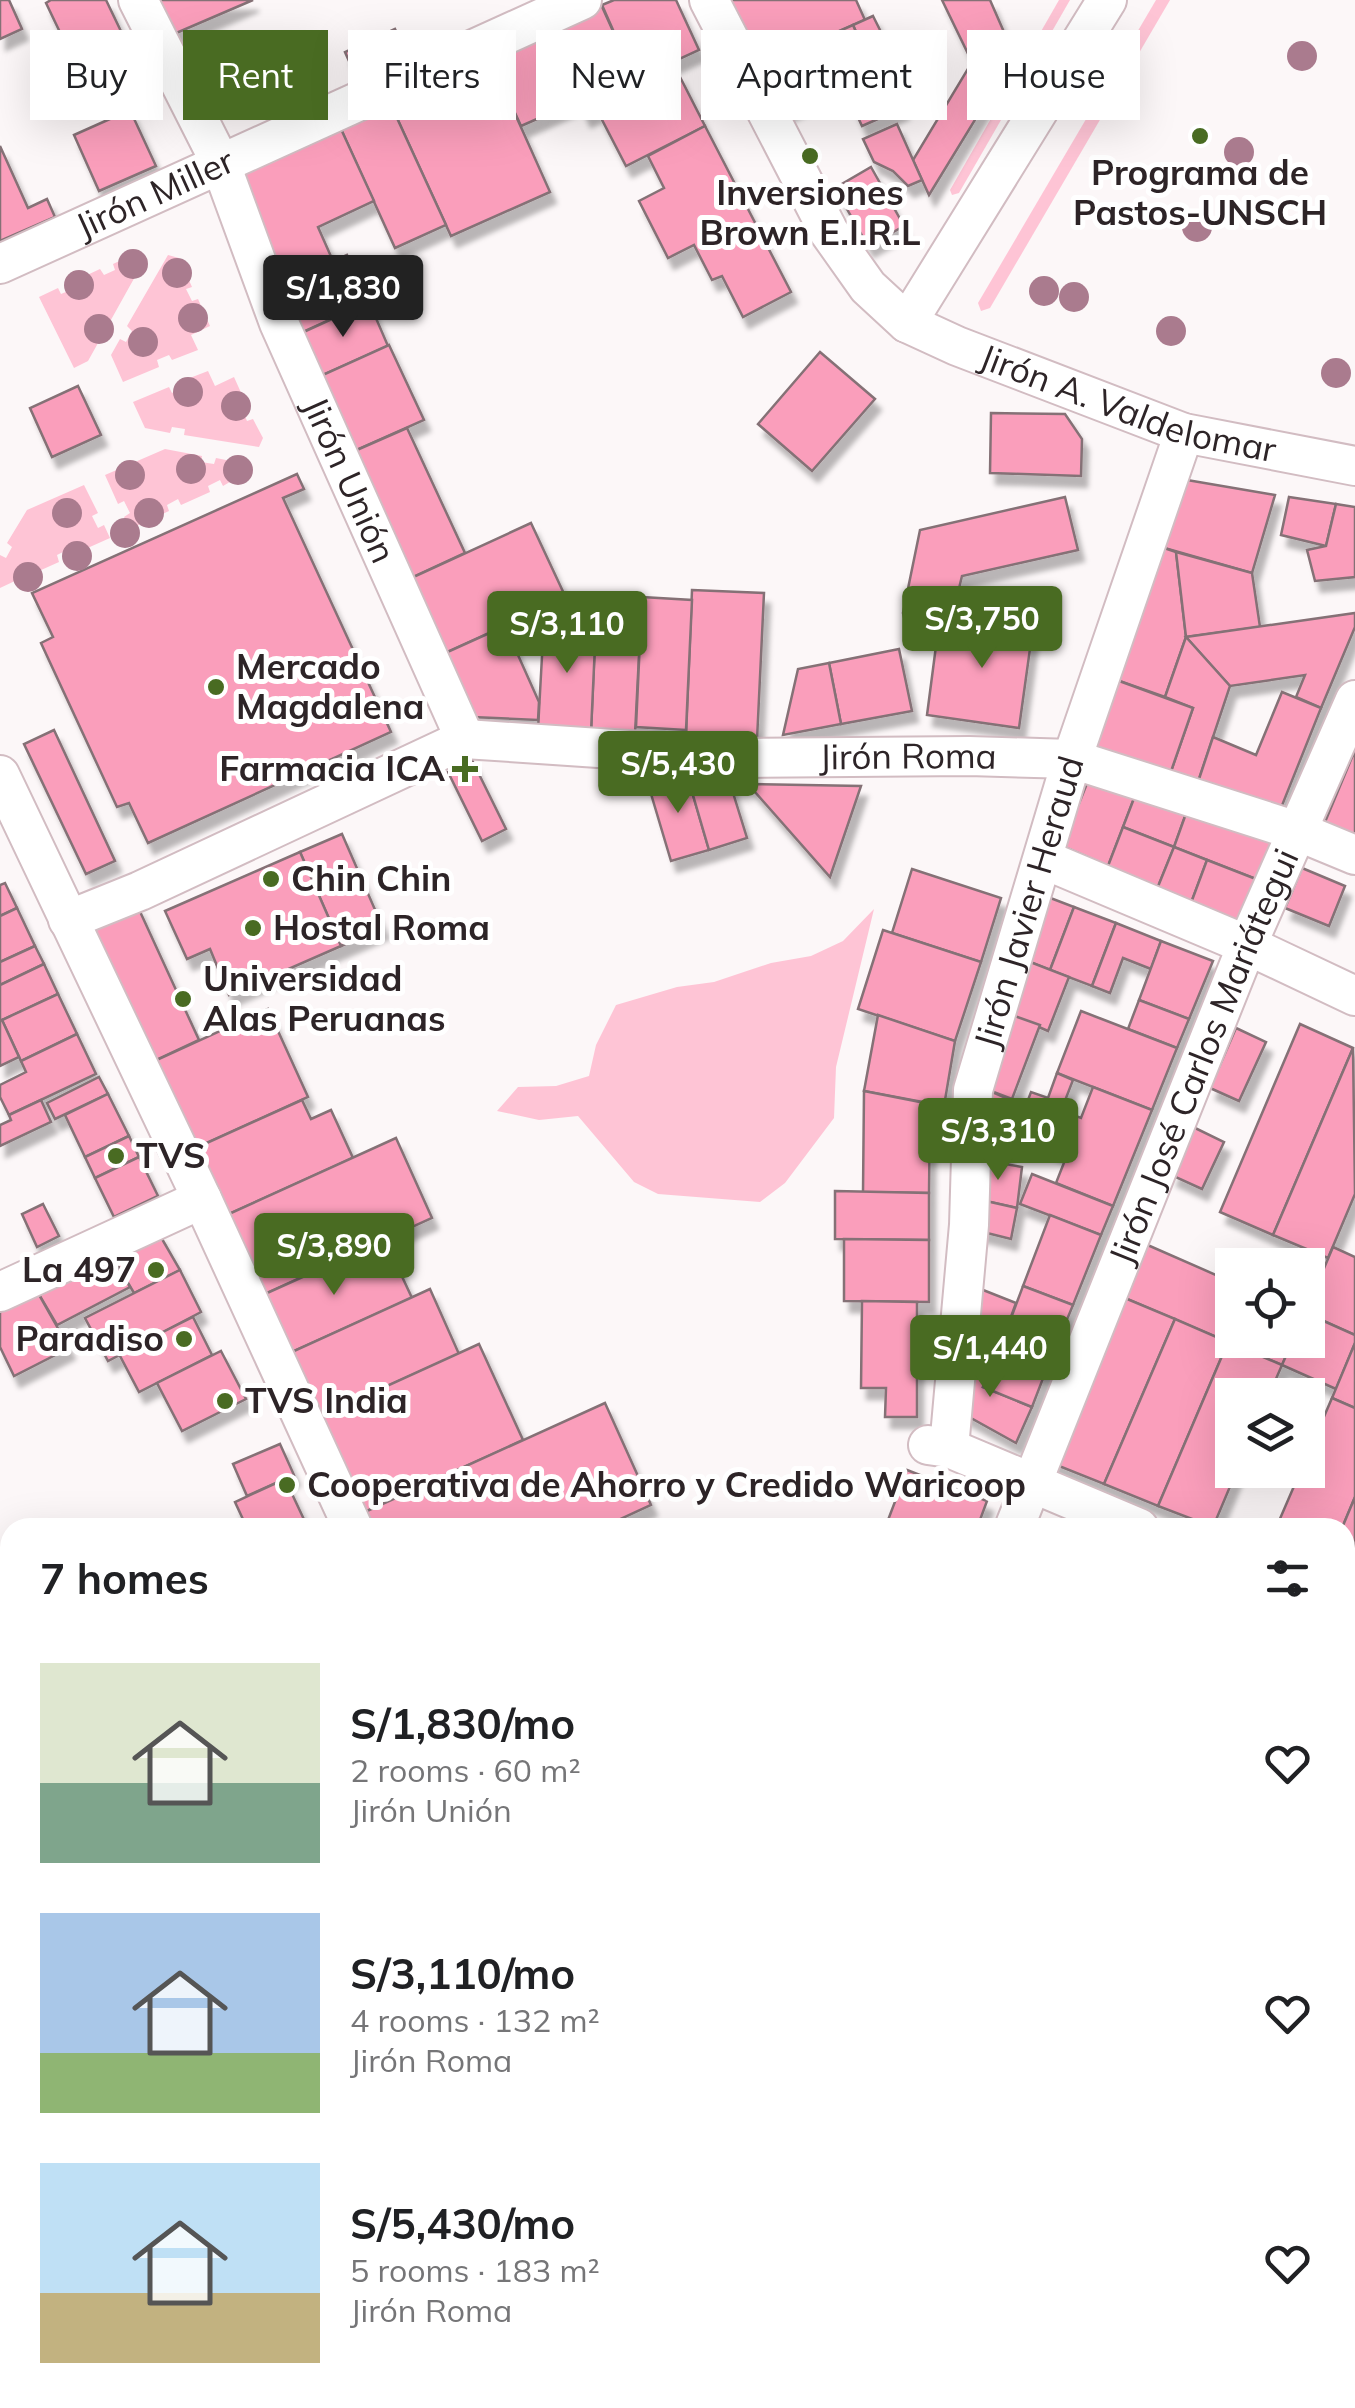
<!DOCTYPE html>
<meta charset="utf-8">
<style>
:root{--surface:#fff;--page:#f2f2f2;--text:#202124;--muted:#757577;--accent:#496b22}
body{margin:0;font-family:Mulish,sans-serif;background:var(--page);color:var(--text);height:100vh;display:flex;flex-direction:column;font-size:38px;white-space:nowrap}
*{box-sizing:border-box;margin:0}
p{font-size:32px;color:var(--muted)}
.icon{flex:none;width:55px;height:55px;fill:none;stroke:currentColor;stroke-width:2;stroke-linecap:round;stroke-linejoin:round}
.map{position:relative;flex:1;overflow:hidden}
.panel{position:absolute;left:0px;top:1518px;width:1355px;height:892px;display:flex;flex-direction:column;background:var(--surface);border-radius:30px 30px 0 0;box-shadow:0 10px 40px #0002}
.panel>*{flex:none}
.guide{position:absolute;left:30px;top:30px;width:1295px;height:90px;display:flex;gap:20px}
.controls{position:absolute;left:1215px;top:1248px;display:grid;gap:20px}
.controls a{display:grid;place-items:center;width:110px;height:110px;border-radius:0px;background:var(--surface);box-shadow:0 10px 40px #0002;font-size:50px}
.price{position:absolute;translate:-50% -85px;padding:0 22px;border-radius:10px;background:var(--accent);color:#fff;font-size:32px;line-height:65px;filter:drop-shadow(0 2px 5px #0008)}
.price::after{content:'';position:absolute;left:50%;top:60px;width:30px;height:22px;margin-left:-15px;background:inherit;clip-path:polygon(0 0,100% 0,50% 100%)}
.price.current{background:#222;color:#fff}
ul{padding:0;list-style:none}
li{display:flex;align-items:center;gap:30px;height:250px;padding:0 40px}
li span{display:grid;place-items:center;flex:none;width:280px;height:200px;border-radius:0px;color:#555}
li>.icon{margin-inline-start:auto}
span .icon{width:120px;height:120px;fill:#fffc;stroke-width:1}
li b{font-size:42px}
h2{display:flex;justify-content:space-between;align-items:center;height:120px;padding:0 40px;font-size:42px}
.chip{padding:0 35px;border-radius:0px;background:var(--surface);box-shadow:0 10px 40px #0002;font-size:35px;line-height:90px}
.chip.current{background:var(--accent);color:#fff}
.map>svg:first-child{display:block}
</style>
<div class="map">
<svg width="1355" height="2408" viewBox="0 0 1355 2408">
<defs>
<filter id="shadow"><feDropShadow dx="6" dy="11" stdDeviation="2.5" flood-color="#0004"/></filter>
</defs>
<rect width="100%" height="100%" fill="#fcf7f8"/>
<g fill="#fec4d5">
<path d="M1059,0H1070L959,193L952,195L950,190Z"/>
<path d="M1156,0H1170L990,308L981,311L978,303Z"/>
<path d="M132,255L138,256L141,266L88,361L74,368L39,297L58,288L61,294L73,289L70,283L100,269L104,275L115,270L113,264Z"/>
<path d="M168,255L179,258L192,287L186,289L192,301L198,299L210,326L191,335L198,350L172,360L169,355L157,360L159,367L123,382L111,355L120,339L126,342L132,331L127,326Z"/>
<path d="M208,371L215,386L234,377L247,406L242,409L247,421L253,419L263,438L259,447L184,435L185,429L172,427L170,433L145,428L133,402L169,387L172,393L184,387L182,381Z"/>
<path d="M165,449L202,456L201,462L214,464L216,458L246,464L250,470L223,486L220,480L208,486L210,492L181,505L178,499L167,505L169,511L130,529L124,517L130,513L124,501L118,504L105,475Z"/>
<path d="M84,485L98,513L92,516L98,528L104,525L110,538L72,555L69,549L57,555L59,562L30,575L26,569L15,575L17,580L0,588V555L6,558L12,547L7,543L27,510Z"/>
<path d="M874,909L836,1067L834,1118L785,1183L760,1202L658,1194L634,1182L578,1116L539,1120L497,1111L518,1087L556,1086L589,1076L596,1045L616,1005L677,987L714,982L771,963L811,956L843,941Z"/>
</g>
<g fill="#fa9ebb" stroke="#857176" stroke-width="2.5" filter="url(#shadow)">
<path d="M0,0H9L22,29L0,39Z"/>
<path d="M51,0H106L140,71L90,95L46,3Z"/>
<path d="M151,0H253L167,37Z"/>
<path d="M599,0L640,91L585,116L543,23Z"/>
<path d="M614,0H676L699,50L647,74L633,43L621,48L602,5Z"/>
<path d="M722,0H856L865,20L755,68Z"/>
<path d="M942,0H990L1014,55L989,97Z"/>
<path d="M873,16L886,42L865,52L853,25Z"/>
<path d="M543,23L578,101L521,126L486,49Z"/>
<path d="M853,25L873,72L778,114L755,68Z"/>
<path d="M395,29L408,55L357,79L345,52Z"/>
<path d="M486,49L550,192L451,236L386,94Z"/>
<path d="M880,56L903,108L862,126L843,85L873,72L868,61Z"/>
<path d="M972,62L989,97L929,195L913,160Z"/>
<path d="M678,73L705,126L626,166L599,114Z"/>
<path d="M391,105L446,225L395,248L340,127Z"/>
<path d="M130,110L156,166L99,191L74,135Z"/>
<path d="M897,124L922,180L908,186L893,171L874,162L863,139Z"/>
<path d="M705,126L791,292L743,317L722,276L712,280L694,245L668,258L639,201L664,188L648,156Z"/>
<path d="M341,129L374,201L318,227L333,261L281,284L232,178Z"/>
<path d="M0,146L28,208L47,199L55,217L0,241Z"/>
<path d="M871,167L904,226L868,246L835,188Z"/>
<path d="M347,255L369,302L303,332L281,284Z"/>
<path d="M369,302L388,346L316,378L297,335Z"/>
<path d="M389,345L424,420L350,453L316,378Z"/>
<path d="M820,352L875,399L812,471L758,424Z"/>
<path d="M78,386L101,435L52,457L30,408Z"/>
<path d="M991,413L1065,414L1082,439L1081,476L990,473Z"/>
<path d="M407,428L465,553L409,579L350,453Z"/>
<path d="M297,474L304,489L283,498L391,732L148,843L129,803L117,807L41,643L53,637L32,593Z"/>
<path d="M1187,480L1275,495L1252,573L1161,547Z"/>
<path d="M1065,497L1078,550L962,576L951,621L906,626L903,613L920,530Z"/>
<path d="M1289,497L1336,504L1326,546L1281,535Z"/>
<path d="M1336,504L1355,507V577L1315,581L1307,550L1326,546Z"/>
<path d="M531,523L566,598L443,654L409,579Z"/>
<path d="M1161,547L1176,552L1186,637L1165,697L1111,678Z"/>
<path d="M1176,552L1252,573L1260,627L1186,637Z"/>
<path d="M692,590L764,593L757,740L686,736Z"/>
<path d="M597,595L642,597L635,734L591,732Z"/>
<path d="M642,597L692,600L686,730L636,727Z"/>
<path d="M986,613L1034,620L1019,728L927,715L939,623L983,629Z"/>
<path d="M1355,613V627L1321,708L1296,697L1305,675L1230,686L1186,637Z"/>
<path d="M544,620L596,623L591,732L538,729Z"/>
<path d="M505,626L539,702L538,720L472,717L443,654Z"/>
<path d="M1186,637L1230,686L1195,791L1168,780L1193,708L1165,697Z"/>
<path d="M899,649L912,711L841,724L829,663Z"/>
<path d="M829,663L841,724L783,735L798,669Z"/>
<path d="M1111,678L1193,708L1168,780L1095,750Z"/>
<path d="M1282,692L1321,708L1275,823L1195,791L1213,737L1256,755Z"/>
<path d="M54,730L115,861L86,874L24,744Z"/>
<path d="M1355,750V846L1330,836L1325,822Z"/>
<path d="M472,760L506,829L482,841L448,772Z"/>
<path d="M1092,771L1138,788L1108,866L1062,846Z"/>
<path d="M646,777L688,778L709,850L671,861Z"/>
<path d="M688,778L729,780L747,838L709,850Z"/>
<path d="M748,784L861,786L830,877Z"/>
<path d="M1138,788L1188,808L1174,847L1123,827Z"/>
<path d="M1188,808L1276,843L1261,881L1174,847Z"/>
<path d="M1123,827L1174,847L1157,889L1108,866Z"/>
<path d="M342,834L383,928L341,946L300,852Z"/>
<path d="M1174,847L1207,860L1191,903L1157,889Z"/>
<path d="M300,852L341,946L229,995L210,949L187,959L165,911Z"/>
<path d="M1207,860L1261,881L1243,926L1191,903Z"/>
<path d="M1302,868L1345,886L1329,926L1285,908Z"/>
<path d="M912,869L1001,898L981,962L892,933Z"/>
<path d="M5,883L17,908L0,916V885Z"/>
<path d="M1040,894L1074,907L1050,970L1025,960Z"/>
<path d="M137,905L199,1040L150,1063L88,927Z"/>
<path d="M1074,907L1116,923L1092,986L1050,970Z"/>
<path d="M17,908L35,946L0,962V916Z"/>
<path d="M1116,923L1161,941L1151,969L1123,958L1110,993L1092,986Z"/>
<path d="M883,930L981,962L955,1041L858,1009Z"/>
<path d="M1161,941L1213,961L1189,1019L1139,1000Z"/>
<path d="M35,946L44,964L0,985V962Z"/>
<path d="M1025,960L1069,977L1048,1031L1009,1014Z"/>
<path d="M44,964L58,994L0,1021V985Z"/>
<path d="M58,994L77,1034L21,1061L2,1020Z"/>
<path d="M1139,1000L1189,1019L1177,1048L1128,1029Z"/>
<path d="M268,1009L308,1097L189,1151L150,1063Z"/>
<path d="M1081,1011L1177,1048L1152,1110L1057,1073Z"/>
<path d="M1009,1014L1040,1025L1012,1099L983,1088Z"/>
<path d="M878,1015L955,1041L944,1106L864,1091Z"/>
<path d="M2,1020L19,1057L0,1066V1021Z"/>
<path d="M1300,1024L1353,1048L1273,1235L1220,1212Z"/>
<path d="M1236,1028L1266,1042L1239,1101L1210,1088Z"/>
<path d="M77,1034L96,1074L9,1115L0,1097V1085L26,1072L21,1061Z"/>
<path d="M1353,1048L1355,1194L1328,1258L1273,1235Z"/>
<path d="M1057,1073L1073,1080L1049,1142L1017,1129L1031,1092L1048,1098Z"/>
<path d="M99,1077L108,1094L55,1119L47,1103Z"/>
<path d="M1093,1087L1152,1110L1113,1206L1056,1183L1067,1155L1051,1149L1065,1112L1081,1118Z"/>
<path d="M983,1088L1013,1101L1004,1165L976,1159Z"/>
<path d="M864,1091L930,1104L929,1193L863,1192Z"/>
<path d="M108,1094L129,1136L85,1157L65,1115Z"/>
<path d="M41,1100L51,1122L0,1146V1125L11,1120L9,1115Z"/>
<path d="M302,1100L311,1119L331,1110L353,1158L220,1218L189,1151Z"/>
<path d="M1193,1127L1224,1142L1202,1189L1171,1175Z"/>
<path d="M129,1136L139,1157L95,1178L85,1157Z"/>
<path d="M396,1138L432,1218L256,1298L220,1218Z"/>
<path d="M139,1157L158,1196L114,1217L95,1178Z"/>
<path d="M976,1159L1022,1167L1017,1208L977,1199Z"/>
<path d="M1032,1174L1113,1206L1101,1235L1020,1204Z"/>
<path d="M835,1191L929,1193V1240L835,1239Z"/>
<path d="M977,1199L1017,1208L1011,1239L975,1230Z"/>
<path d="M43,1204L59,1236L37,1247L22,1214Z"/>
<path d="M1050,1215L1101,1235L1073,1305L1023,1286Z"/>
<path d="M158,1232L180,1270L134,1293L108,1249Z"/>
<path d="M844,1239L929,1240V1302L844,1301Z"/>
<path d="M385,1240L412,1298L283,1356L256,1298Z"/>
<path d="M1143,1243L1232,1282V1340H1293L1282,1365L1120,1296Z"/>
<path d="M1333,1247L1355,1257V1335L1308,1314V1306Z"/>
<path d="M108,1249L130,1287L57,1325L34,1286Z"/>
<path d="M180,1270L201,1312L108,1361L85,1318Z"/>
<path d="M34,1286L69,1348L14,1376L0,1347V1302Z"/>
<path d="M973,1286L1016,1303L995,1361L965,1348Z"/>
<path d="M1023,1286L1073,1305L1047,1368L999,1350Z"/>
<path d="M430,1289L459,1354L312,1420L283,1356Z"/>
<path d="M1120,1296L1175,1319L1104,1484L1049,1462Z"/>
<path d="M862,1301L917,1302V1417H885L886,1388H861Z"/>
<path d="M1308,1314L1355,1335V1343L1336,1389L1282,1365L1293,1340H1308Z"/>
<path d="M193,1317L212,1355L139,1392L119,1354Z"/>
<path d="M1175,1319L1228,1342L1158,1506L1104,1484Z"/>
<path d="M1228,1342L1282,1365L1269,1395H1232V1470H1237L1213,1527L1158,1506Z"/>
<path d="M1355,1343V1408L1332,1398Z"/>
<path d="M479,1344L523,1440L356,1516L312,1420Z"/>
<path d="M965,1348L995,1361L983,1387L1032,1407L1016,1443L962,1413Z"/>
<path d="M999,1350L1047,1368L1032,1407L983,1387Z"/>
<path d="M221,1351L246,1399L182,1431L157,1383Z"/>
<path d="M1332,1398L1355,1408V1497L1342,1528H1276L1301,1470H1308V1454Z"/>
<path d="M605,1403L651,1505L601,1528H361L356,1516Z"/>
<path d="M280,1444L294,1475L247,1496L233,1464Z"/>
<path d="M907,1470L987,1501L977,1528H885Z"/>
<path d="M285,1479L308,1528H247L235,1502Z"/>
<path d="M1355,1497V1584L1345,1580V1528H1342Z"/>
<path d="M1345,1638L1355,1641V1659L1345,1688Z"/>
<path d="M1355,1659V1827L1345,1823V1688Z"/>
<path d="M1345,1879L1355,1883V1939L1345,1935Z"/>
<path d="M1345,2204L1355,2208V2249L1345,2244Z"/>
<path d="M1345,2244L1355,2249V2307L1345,2300Z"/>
<path d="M813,2400H869L872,2408H794Z"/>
<path d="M1291,2400H1340L1347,2408H1282Z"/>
</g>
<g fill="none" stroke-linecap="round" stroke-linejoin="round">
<g stroke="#d2bcc2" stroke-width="42">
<g id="street">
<path id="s1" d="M138,0L220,162L279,323L465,739"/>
<path id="s2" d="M709,0L829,232L868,287L907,323L957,346L1184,433L1355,466"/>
<path id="s3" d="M0,264L582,0"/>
<path d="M907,323L1107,0"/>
<path d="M0,775L202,1199L353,1528"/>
<path d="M1043,859L1247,945L1355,996"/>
<path id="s4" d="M68,920L140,891L465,739L746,758L969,756L1072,759L1297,831L1355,855"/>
<path d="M0,1292L202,1199"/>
<path d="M928,1445L949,1448L1139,1528"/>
<path id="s5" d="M949,1448L969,1225L973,1090L1072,759L1184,433"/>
<path id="s6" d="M1014,1528L1247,945L1355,700"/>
<path d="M1345,1611L1355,1615"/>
<path d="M0,1824L10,1820"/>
<path d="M0,1957L10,1980"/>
<path d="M1345,2121L1355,2095"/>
<path d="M0,2360L10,2356"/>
<path d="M197,2400L201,2408"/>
</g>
</g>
<g stroke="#d2bcc2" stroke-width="58">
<path id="secondary" d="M1345,2180L1355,2184"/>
</g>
<g stroke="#d2bcc2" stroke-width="60">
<g id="highway">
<path d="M1345,2347L1355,2355"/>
<path d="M1345,2399L1355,2408"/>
<path d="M760,2400L763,2408"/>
</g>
</g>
<use href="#street" stroke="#fff" stroke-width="38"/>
<use href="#secondary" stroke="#fff" stroke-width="52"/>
<use href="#highway" stroke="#fff" stroke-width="55"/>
</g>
<g fill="#aa7b8e">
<circle cx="1302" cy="56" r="15"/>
<circle cx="1239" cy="152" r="15"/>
<circle cx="1197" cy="227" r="15"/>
<circle cx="133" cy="264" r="15"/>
<circle cx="177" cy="273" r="15"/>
<circle cx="79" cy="285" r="15"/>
<circle cx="1044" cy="291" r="15"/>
<circle cx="1074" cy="297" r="15"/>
<circle cx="193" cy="318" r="15"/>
<circle cx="99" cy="329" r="15"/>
<circle cx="1171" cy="331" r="15"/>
<circle cx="143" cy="342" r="15"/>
<circle cx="1336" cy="373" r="15"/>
<circle cx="188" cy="392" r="15"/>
<circle cx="236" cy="406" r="15"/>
<circle cx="191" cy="469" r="15"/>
<circle cx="238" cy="470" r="15"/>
<circle cx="130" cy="475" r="15"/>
<circle cx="67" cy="513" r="15"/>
<circle cx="149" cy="513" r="15"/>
<circle cx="125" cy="533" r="15"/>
<circle cx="77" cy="556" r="15"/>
<circle cx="28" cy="577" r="15"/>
</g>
<g fill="#496b22" stroke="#fff" stroke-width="4">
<circle cx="1200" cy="136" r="10"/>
<circle cx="810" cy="156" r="10"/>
<circle cx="216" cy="687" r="10"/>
<path d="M460 754h10v10h10v10h-10v10h-10v-10h-10v-10h10z"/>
<circle cx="271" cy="879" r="10"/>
<circle cx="253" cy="928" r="10"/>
<circle cx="183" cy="999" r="10"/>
<circle cx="116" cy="1156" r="10"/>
<circle cx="156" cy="1270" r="10"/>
<circle cx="184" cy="1339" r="10"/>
<circle cx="225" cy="1401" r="10"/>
<circle cx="287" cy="1485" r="10"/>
</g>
<g text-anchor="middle" stroke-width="10" stroke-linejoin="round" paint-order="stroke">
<g font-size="35" font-weight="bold" fill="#2d2427" stroke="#fff" text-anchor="start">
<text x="1200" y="185" text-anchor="middle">Programa de<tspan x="1200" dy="40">Pastos-UNSCH</tspan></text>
<text x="810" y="205" text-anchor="middle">Inversiones<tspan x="810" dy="40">Brown E.I.R.L</tspan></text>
<text x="236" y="679">Mercado<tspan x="236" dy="40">Magdalena</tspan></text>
<text x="445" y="781" text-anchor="end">Farmacia ICA</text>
<text x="291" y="891">Chin Chin</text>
<text x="273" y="940">Hostal Roma</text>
<text x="203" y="991">Universidad<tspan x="203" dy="40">Alas Peruanas</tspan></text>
<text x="136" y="1168">TVS</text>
<text x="136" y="1282" text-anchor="end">La 497</text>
<text x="164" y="1351" text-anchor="end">Paradiso</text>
<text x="245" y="1413">TVS India</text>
<text x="307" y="1497">Cooperativa de Ahorro y Credido Waricoop</text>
</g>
<g font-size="35" fill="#2d2427" stroke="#fff">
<text dy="12" stroke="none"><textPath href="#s3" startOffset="170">Jirón Miller</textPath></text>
<text dy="12" stroke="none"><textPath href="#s2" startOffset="618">Jirón A. Valdelomar</textPath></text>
<text dy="12" stroke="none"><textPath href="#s1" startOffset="525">Jirón Unión</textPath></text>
<text dy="12" stroke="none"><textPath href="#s4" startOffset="880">Jirón Roma</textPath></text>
<text dy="12" stroke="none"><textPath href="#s5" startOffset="555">Jirón Javier Heraud</textPath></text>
<text dy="12" stroke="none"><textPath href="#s6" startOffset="508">Jirón José Carlos Mariátegui</textPath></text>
</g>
</g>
</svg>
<div class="controls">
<a><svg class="icon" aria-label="locate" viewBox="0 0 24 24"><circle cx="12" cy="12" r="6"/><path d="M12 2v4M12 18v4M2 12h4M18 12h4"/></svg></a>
<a><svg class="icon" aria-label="layers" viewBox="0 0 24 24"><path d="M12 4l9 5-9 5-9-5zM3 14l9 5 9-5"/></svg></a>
</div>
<b class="price current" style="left:343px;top:340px">S/1,830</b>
<b class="price" style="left:982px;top:671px">S/3,750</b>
<b class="price" style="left:567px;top:676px">S/3,110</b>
<b class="price" style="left:678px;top:816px">S/5,430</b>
<b class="price" style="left:998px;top:1183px">S/3,310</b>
<b class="price" style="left:334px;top:1298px">S/3,890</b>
<b class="price" style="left:990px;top:1400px">S/1,440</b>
<div class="guide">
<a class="chip">Buy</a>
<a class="chip current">Rent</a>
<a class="chip">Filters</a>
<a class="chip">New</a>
<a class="chip">Apartment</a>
<a class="chip">House</a>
</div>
<section class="panel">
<h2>7 homes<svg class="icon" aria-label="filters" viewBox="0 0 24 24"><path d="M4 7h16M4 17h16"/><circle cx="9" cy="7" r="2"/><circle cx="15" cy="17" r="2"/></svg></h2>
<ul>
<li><span style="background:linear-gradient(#dfe7d0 60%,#7fa58c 0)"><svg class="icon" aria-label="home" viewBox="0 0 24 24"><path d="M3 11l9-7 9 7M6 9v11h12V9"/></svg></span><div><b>S/1,830/mo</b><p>2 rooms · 60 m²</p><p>Jirón Unión</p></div><svg class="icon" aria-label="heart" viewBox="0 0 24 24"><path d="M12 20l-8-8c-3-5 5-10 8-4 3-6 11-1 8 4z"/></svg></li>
<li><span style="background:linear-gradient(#a9c7e8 70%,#8fb573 0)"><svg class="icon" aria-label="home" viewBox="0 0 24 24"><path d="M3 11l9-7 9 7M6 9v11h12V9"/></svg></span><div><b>S/3,110/mo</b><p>4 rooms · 132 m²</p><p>Jirón Roma</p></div><svg class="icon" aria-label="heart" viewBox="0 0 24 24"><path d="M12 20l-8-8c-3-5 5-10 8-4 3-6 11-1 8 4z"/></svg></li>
<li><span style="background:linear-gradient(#bfe0f5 65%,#c2b280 0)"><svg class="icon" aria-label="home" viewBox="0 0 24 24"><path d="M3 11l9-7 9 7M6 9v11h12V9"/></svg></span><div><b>S/5,430/mo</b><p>5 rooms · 183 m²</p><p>Jirón Roma</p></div><svg class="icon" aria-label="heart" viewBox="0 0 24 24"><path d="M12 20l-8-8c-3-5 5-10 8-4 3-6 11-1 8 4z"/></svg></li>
</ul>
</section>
</div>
